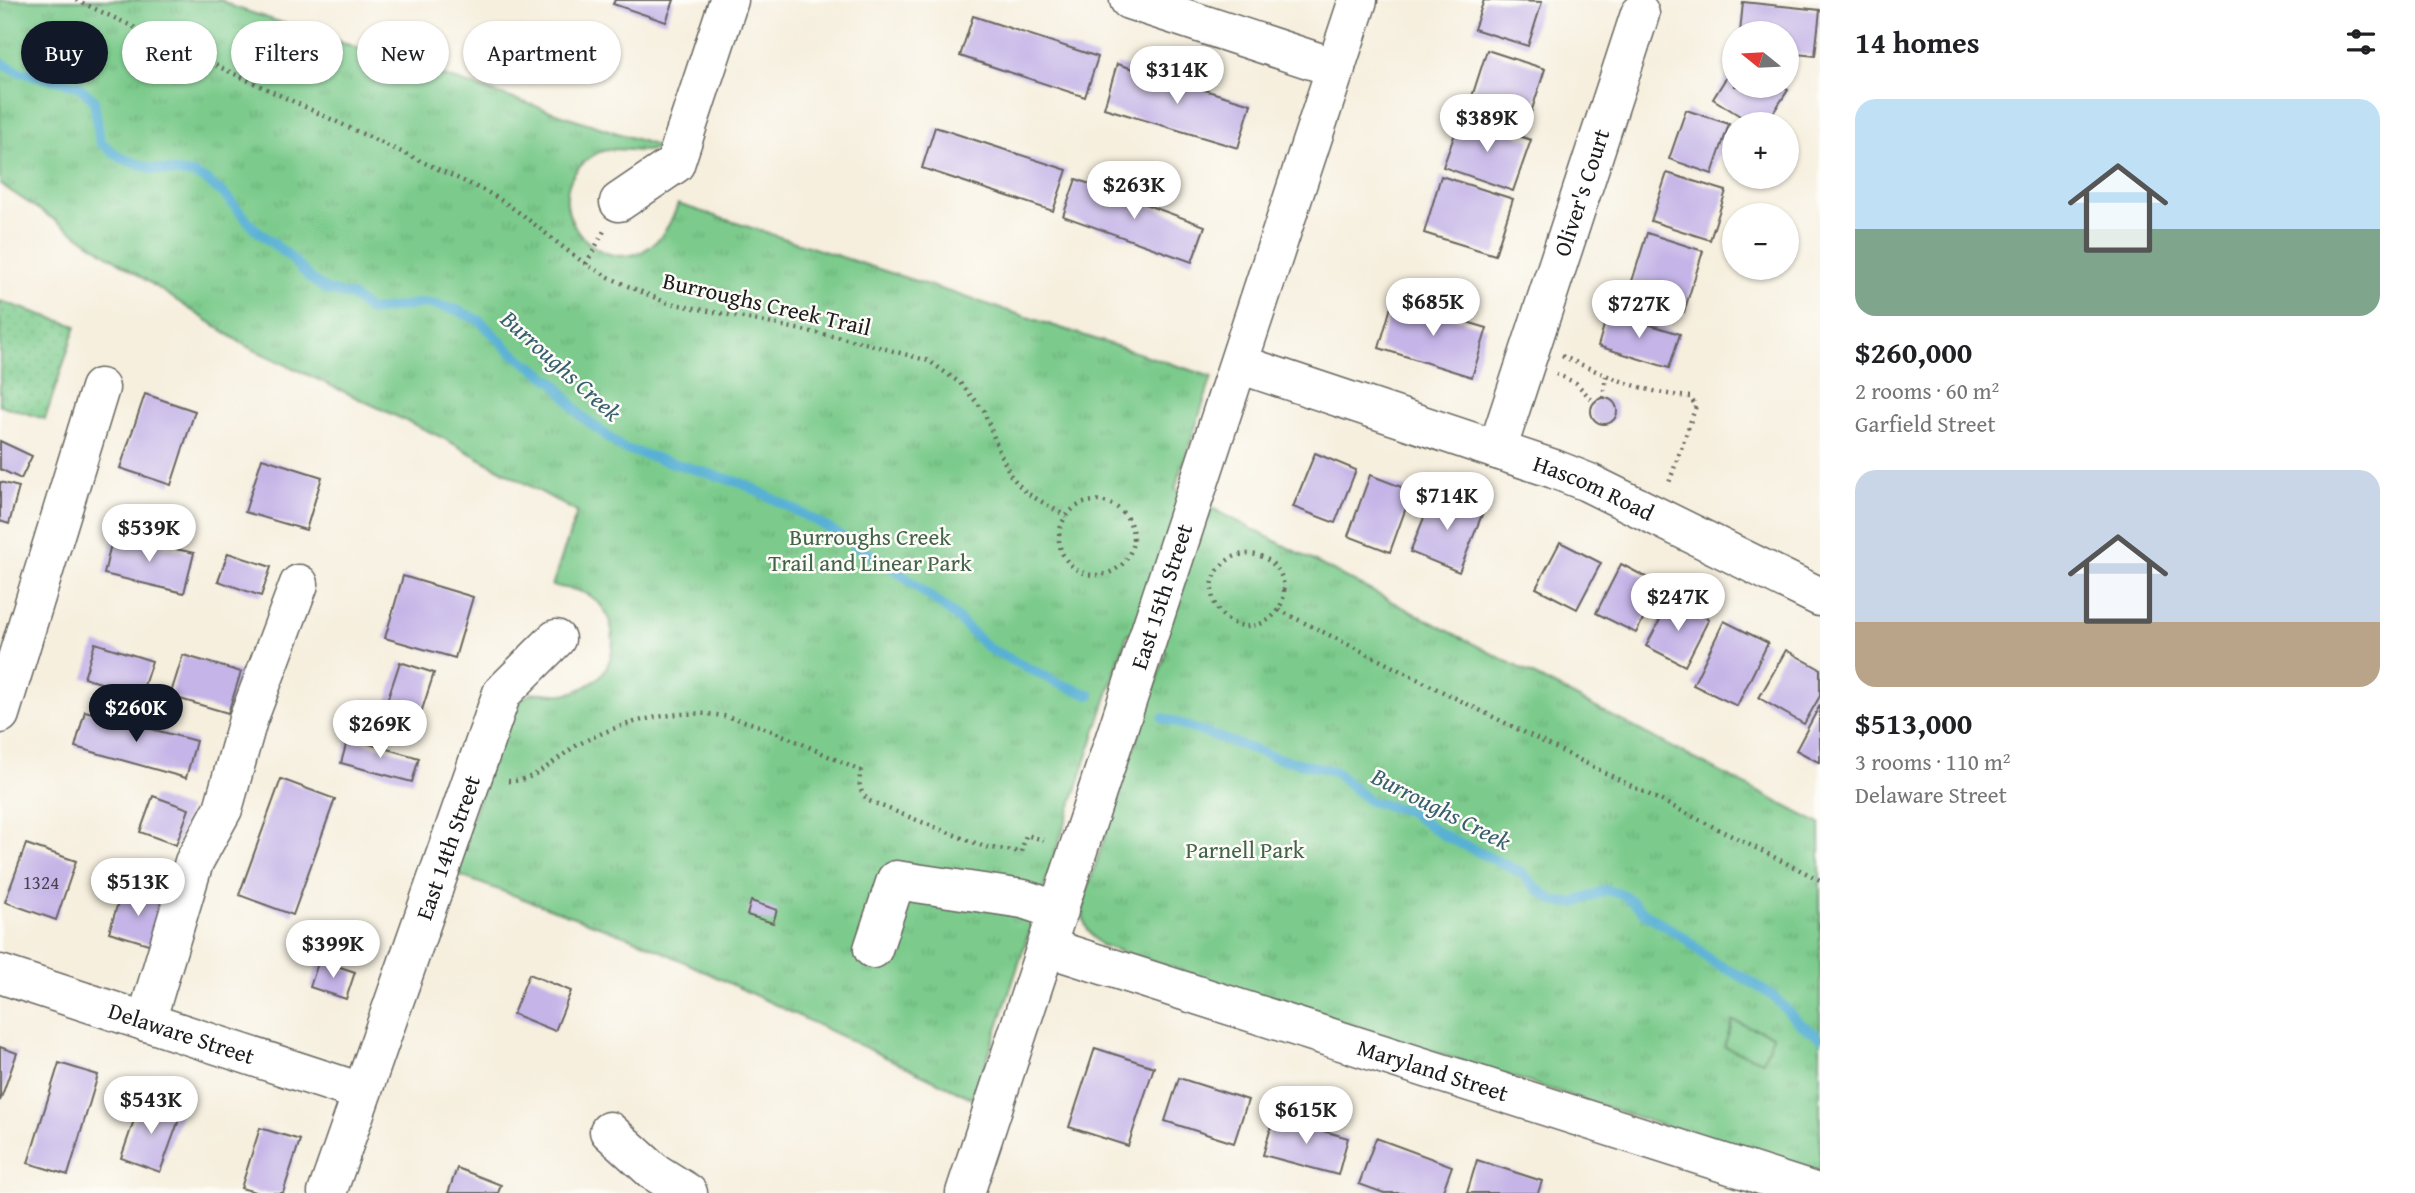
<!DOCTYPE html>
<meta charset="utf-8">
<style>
:root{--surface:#fff;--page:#f6f6f6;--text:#202124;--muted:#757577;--accent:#111827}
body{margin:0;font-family:"Gentium Book Plus",serif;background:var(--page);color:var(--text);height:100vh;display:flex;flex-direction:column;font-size:26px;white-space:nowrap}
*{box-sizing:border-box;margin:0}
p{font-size:23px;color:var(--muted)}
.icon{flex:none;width:38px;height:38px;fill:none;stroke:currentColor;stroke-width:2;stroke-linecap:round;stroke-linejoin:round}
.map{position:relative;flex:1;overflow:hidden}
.details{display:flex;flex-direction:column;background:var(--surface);width:595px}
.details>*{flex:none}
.top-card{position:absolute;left:21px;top:21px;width:665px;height:63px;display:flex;gap:14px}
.needle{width:46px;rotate:288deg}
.buttons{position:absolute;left:1722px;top:21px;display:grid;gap:14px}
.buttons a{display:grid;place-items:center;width:77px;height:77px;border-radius:50%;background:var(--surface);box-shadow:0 2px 5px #0004;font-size:35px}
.price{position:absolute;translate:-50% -60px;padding:0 16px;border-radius:24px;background:#fff;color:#222;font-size:23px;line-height:46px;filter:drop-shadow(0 2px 4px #0008)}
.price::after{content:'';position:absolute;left:50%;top:42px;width:21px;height:16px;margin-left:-10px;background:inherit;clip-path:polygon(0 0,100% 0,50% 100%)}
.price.active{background:var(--accent);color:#fff}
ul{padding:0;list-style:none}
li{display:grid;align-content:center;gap:14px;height:371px;padding:0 35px}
li span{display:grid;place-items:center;height:217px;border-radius:21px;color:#555}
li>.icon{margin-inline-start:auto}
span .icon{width:126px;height:126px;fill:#fffc;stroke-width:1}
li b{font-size:30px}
h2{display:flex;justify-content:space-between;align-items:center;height:84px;padding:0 35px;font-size:30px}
.pill{padding:0 24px;border-radius:32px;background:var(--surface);box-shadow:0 2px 5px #0004;font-size:24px;line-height:63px}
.pill.active{background:var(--accent);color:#fff}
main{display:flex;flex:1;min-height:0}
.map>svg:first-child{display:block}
</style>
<main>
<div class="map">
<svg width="1820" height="1193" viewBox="0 0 1820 1193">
<defs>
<pattern id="grass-tufts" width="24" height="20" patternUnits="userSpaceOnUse" patternTransform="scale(1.75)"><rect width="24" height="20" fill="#7bcb8c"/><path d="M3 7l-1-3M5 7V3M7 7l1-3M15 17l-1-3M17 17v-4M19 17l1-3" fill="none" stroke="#6aae78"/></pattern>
<pattern id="garden-dots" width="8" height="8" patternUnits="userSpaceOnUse" patternTransform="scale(1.75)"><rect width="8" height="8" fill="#7bcb8c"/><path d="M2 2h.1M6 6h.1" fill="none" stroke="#6aae78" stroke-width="1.8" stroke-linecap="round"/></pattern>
</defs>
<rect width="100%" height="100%" fill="#fdfcf7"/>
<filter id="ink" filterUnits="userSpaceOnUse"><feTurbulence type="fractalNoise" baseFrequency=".0143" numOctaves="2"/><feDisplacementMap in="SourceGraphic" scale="14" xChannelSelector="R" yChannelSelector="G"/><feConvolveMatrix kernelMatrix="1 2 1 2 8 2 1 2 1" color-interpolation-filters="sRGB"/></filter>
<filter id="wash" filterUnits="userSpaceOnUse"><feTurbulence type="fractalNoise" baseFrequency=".00686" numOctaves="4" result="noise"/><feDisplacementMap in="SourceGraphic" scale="28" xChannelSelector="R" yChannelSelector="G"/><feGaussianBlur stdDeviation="1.57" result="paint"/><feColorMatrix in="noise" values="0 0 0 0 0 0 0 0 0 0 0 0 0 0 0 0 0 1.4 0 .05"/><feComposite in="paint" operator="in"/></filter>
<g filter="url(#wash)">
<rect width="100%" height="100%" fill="#f6efde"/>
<path fill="url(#grass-tufts)" stroke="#4c7454" stroke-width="2" d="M0,0H221L234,7L660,147C636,159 615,138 588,159C519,213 637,320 678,204L1212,377L1175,489L1820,824V1176L1101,945C1085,931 1081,921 1084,899L1166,652L1128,633L974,1099L640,941L452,873L508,716C514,710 519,700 526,696C538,689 550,696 563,694C574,693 584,688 593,682C620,664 619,617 593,598C581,589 566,588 552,586L577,512L443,438L246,346L0,184Z"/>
<path fill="url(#garden-dots)" stroke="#4c7454" stroke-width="2" d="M0,301L76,326L45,419L0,405Z"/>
<path fill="#7bcb8c" stroke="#4c7454" stroke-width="2" d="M1733,1021L1773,1035L1763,1061L1724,1047Z"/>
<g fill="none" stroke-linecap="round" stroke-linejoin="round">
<g stroke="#58b0d5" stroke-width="10">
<path d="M0,62L20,72L77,85L94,100L100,142L121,158L153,169L193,174L206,180L224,194L255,229L290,257L310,278L326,290L352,296L370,311L425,303L457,310L480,321L510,351L555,383L580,415L622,448L744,484L818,522L894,569L953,614L988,648L1058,683L1090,695"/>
<path d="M1163,718L1277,758L1334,771L1369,801L1408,811L1443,835L1522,873L1535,887L1556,902L1574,903L1606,890L1624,895L1646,914L1685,938L1711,961L1748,980L1774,997L1798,1022L1820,1037"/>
</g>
</g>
<g id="blocks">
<g fill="#c4b4e7">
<path d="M615,0H674L666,22L613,4Z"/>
<path d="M1484,0L1542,2L1528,46L1474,29Z"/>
<path d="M1743,2L1820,10L1815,56L1787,53V33H1740Z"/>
<path d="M973,16L1098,57L1085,97L960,56Z"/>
<path d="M1487,50L1545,69L1526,128L1468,109Z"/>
<path d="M1117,64L1251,104L1238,148L1104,108Z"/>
<path d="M1734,65V86H1781L1788,90L1766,124H1753L1713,99Z"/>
<path d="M1686,110L1729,124L1712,174L1669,159Z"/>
<path d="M1461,117L1531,140L1513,191L1443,167Z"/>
<path d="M935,127L1067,170L1053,211L922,168Z"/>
<path d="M1667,173L1726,191L1710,240L1651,221Z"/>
<path d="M1441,176L1513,199L1495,255L1424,233Z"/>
<path d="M1076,179L1205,226L1192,262L1063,216Z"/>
<path d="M1647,233L1703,251L1684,312L1628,294Z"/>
<path d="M1393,300L1487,328L1472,377L1379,348Z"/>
<path d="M1608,312L1680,334L1669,368L1598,346Z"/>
<path d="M145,394L195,411L171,485L120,468Z"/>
<circle cx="1604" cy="411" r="13"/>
<path d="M0,441L32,456L21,479L0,469Z"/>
<path d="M1315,453L1356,470L1335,523L1293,507Z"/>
<path d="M262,458L322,477L306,530L245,512Z"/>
<path d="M1370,475L1412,491L1390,552L1348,536Z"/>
<path d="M0,482L19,487L9,524L0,521Z"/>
<path d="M1434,493L1483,512L1459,572L1410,552Z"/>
<path d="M113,535L194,553L184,593L104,574Z"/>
<path d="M1560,542L1601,563L1577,609L1536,588Z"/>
<path d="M228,553L271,567L261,596L218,581Z"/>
<path d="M1621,564L1661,585L1636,633L1596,613Z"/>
<path d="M403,576L473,597L455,658L385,638Z"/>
<path d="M1671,599L1709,619L1685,666L1646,646Z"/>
<path d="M1724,621L1768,643L1737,706L1693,685Z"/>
<path d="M95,643L152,661L141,695L84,678Z"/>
<path d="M1786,650L1820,669V696L1804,724L1759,698Z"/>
<path d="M183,655L241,672L228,713L170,696Z"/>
<path d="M400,662L434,673L419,719L385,707Z"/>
<path d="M1820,705V763L1796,750Z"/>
<path d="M85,711L196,741L186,778L75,747Z"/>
<path d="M348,738L419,758L412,782L341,763Z"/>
<path d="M281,779L335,799L293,915L239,895Z"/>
<path d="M153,796L189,809L176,845L140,832Z"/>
<path d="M26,844L76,861L56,920L5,902Z"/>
<path d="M122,890L167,904L155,946L109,932Z"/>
<path d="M751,901L777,910L773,923L747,915Z"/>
<path d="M319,960L355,972L346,999L310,987Z"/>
<path d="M529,974L571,991L555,1031L513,1014Z"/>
<path d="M0,1047L17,1053L0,1101Z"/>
<path d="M1095,1048L1154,1067L1128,1146L1069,1127Z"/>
<path d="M59,1063L98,1075L68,1175L28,1163Z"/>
<path d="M1179,1078L1248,1100L1234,1143L1165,1121Z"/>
<path d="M141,1100L181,1114L160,1172L121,1158Z"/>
<path d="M1274,1117L1348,1138L1338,1175L1263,1155Z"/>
<path d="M260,1128L300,1140L283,1193H259L241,1188Z"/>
<path d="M1376,1138L1452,1166L1442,1193H1384L1359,1184Z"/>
<path d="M1477,1160L1542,1181L1538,1193H1467Z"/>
<path d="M457,1168L501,1185L498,1193H448Z"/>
</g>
</g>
</g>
<g filter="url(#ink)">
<use href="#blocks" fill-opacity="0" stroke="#686660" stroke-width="2"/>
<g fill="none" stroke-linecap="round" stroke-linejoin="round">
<g stroke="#686660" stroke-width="41">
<g id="minor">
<path d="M1129,0L1336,68"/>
<path d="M619,202L675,164L729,0"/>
<path id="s1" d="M1239,364L1554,469L1587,482L1820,597"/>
<path id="s2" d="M1497,450L1640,14"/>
<path d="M0,714L100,388"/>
<path id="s3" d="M1046,947L1818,1193"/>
<path d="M873,949L896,880L1023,899L1059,911"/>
<path id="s4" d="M0,974L361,1092"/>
<path d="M146,1022L194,862L223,809L248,720L299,584"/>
<path d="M609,1131L653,1171L688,1193"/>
<path id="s5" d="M327,1193L502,693L556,639"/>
</g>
</g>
<g stroke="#686660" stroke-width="41">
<g id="major">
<path id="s6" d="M965,1193L1358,0"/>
</g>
</g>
<g stroke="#686660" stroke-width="4.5" stroke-dasharray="2 5" stroke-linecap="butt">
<path d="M76,0L487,192C522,211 550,239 583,262C608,279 638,290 665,302L861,342L929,361L960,383L984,411L999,451L1011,476L1025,492L1066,516"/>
<path d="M586,264L604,231"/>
<path d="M1562,356C1604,375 1644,393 1690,397L1696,406L1669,483"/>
<path d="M1556,374L1576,383L1595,403"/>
<path d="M1603,398L1606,376"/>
<circle cx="1096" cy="538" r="37"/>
<circle cx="1248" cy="590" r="36"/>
<path d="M1279,610L1820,880"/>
<path d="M508,781C536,783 559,754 583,742C626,720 684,706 733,718C777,729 819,753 861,771C858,784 859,791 869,801L985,847L1021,852L1026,835L1044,840"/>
</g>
<use href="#minor" stroke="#fff" stroke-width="38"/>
<use href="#major" stroke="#fff" stroke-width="38"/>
</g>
</g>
<g text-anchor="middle" stroke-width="5" stroke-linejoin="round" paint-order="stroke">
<g font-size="19" fill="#46424f">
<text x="41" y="889">1324</text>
</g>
<g font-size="23" fill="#1c1c1c" stroke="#fdfcf7">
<text dy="8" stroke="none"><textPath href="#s2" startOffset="271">Oliver's Court</textPath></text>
<text transform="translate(767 304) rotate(13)" y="8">Burroughs Creek Trail</text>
<text dy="8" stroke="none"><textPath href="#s1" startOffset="376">Hascom Road</textPath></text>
<text dy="8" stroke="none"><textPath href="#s6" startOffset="628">East 15th Street</textPath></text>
<text dy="8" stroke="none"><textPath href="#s5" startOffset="366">East 14th Street</textPath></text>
<text dy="8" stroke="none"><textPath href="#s4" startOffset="191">Delaware Street</textPath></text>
<text dy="8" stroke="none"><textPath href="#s3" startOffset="406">Maryland Street</textPath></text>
</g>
<g font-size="23" fill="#426249" stroke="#fdfcf7">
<text x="870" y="545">Burroughs Creek<tspan x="870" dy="26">Trail and Linear Park</tspan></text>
<text x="1245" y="858">Parnell Park</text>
</g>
<g font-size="24" font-style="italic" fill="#375f6f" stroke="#fdfcf7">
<text transform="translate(561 366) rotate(42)" y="8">Burroughs Creek</text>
<text transform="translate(1441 809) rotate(27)" y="8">Burroughs Creek</text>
</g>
</g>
</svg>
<div class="buttons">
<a><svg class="needle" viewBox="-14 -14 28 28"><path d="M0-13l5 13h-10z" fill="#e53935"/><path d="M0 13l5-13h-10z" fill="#757577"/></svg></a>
<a>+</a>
<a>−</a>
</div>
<b class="price" style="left:1177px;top:106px">$314K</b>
<b class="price" style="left:1487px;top:154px">$389K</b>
<b class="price" style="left:1134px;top:221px">$263K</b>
<b class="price" style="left:1433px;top:338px">$685K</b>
<b class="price" style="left:1639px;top:340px">$727K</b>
<b class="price" style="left:1447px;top:532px">$714K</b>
<b class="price" style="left:149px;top:564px">$539K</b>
<b class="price" style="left:1678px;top:633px">$247K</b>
<b class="price active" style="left:136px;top:744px">$260K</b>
<b class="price" style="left:380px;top:760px">$269K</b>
<b class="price" style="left:138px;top:918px">$513K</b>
<b class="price" style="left:333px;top:980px">$399K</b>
<b class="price" style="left:151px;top:1136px">$543K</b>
<b class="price" style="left:1306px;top:1146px">$615K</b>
<div class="top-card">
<a class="pill active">Buy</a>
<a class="pill">Rent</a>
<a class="pill">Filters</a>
<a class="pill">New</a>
<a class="pill">Apartment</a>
</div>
</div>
<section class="details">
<h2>14 homes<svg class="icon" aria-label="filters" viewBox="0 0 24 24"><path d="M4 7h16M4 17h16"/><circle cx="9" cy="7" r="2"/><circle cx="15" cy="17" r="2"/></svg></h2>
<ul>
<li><span style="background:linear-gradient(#bfe0f5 60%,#7fa58c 0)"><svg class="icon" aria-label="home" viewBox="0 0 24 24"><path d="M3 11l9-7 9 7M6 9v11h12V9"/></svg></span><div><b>$260,000</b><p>2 rooms · 60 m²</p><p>Garfield Street</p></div></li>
<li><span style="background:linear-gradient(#c9d6e8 70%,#b9a48a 0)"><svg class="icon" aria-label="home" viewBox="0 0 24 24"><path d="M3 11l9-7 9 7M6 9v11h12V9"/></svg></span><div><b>$513,000</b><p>3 rooms · 110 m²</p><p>Delaware Street</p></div></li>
</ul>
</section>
</main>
